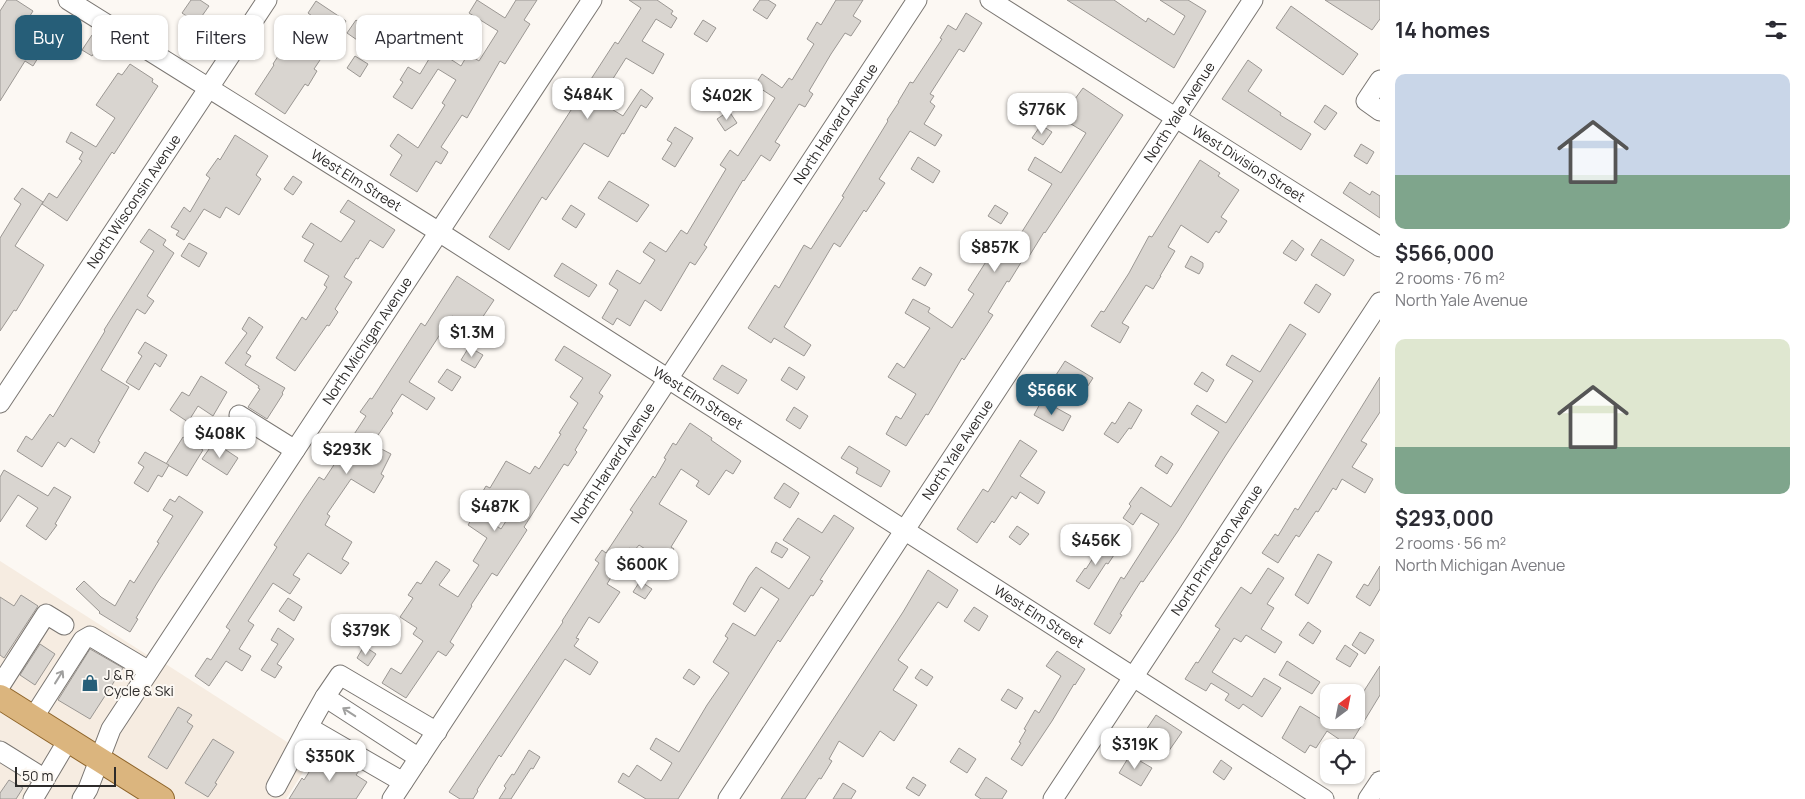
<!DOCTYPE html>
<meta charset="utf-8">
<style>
:root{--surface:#fff;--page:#f7f7f7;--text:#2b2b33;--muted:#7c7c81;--accent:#265e78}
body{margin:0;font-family:Manrope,sans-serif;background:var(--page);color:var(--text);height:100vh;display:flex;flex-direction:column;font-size:19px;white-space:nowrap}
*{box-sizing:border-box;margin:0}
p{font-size:16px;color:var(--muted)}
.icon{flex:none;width:28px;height:28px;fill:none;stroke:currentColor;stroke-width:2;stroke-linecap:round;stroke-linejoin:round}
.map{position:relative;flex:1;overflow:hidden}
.drawer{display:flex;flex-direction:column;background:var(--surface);width:425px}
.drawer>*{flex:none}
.banner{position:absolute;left:15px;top:15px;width:475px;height:45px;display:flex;gap:10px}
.needle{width:32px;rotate:32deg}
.fabs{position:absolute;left:1320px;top:684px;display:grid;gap:10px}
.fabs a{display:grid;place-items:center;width:45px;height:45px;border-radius:10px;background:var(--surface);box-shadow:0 1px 4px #0004;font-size:25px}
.scale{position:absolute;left:15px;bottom:12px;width:101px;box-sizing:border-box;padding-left:5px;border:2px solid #2d2b2a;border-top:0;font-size:14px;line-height:18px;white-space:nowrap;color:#2d2b2a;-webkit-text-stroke:4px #fcf8f3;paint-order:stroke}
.price{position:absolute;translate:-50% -42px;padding:0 11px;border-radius:10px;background:#fff;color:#222;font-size:16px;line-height:32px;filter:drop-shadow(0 1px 2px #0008)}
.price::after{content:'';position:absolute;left:50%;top:30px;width:15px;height:11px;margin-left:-8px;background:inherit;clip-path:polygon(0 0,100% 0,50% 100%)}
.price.on{background:var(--accent);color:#fff}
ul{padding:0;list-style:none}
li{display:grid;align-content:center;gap:10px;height:265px;padding:0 15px}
li span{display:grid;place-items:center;height:155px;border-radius:10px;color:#555}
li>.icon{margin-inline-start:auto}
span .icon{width:90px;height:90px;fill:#fffc;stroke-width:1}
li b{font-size:21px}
h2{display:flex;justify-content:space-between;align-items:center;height:60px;padding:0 15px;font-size:21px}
.tag{padding:0 18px;border-radius:10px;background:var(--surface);box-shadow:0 1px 4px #0004;font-size:18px;line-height:45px}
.tag.on{background:var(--accent);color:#fff}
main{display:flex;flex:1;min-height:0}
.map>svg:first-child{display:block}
</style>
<main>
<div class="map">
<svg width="1380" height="799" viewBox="0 0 1380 799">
<rect width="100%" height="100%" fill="#fcf8f3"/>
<g fill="#f6ece1">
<path d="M0,561L152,658L97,752L0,690Z"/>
<path d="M161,661L312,758L286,799H171L105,757Z"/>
<path d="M0,702L153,799H0Z"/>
</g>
<g fill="#d9d5d0" stroke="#9b9793">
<path d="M7,0H16L33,11L16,38L41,53L33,66L25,61L0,101V11Z"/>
<path d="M191,0H200L209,6L197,23L182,13Z"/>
<path d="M477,0L505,18L516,0H537L524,20L530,24L505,64L500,61L467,118L462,115L441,147L448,152L441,164L436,161L417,192L390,175L402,155L390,146L398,134L418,148L445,105L442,103L456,80L438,69L412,109L393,97L403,82L400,80L408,67L420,74L435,49L461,66L468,54L479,61L498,31L469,13Z"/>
<path d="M629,0H657L673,11L671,14L677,18L671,28L656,19L642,41L664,54L653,74L626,58L609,85L616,89L605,105L623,116L641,89L653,98L646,108L641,105L624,134L622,133L608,157L584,143L546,200L542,197L509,250L489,237L615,42L618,44L641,8Z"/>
<path d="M760,0H768L776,5L767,19L753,10Z"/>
<path d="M836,0H863L853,16L861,21L851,36L845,33L831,54L809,91L813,94L805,107L799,104L775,142L780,145L770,161L761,155L744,181L743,180L704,245L707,247L695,265L690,262L661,311L645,300L630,326L617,318L613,325L602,318L618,290L609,284L617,270L640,284L655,260L643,252L650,242L666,252L681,230L687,234L726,169L720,165L730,150L738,156L775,98L755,85L762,74L782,88L789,78L792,80L814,44L807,39L817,22L821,25Z"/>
<path d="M1067,0H1114L1146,22L1148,18L1174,35L1185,16L1160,0H1188L1206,11L1174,68Z"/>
<path d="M1325,0H1380V19L1372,30Z"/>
<path d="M316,1L346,21L314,69L317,71L308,86L305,84L285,114L255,94L274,65L273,64L282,50L287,53L312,16L308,13Z"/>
<path d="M1291,6L1358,54L1343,75L1276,28Z"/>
<path d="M966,13L982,23L964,52L959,49L930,94L934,96L930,102L935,106L924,124L942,135L935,146L910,131L879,179L885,183L866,212L864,210L840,247L834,243L784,327L811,345L804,356L774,338L771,343L748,328L775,285L779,288L804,245L811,249L844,197L842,196L888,121L887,120L899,102H898L910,82L913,83L942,39L940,38L948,25L956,30Z"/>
<path d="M356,20L368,29L360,42L347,33Z"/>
<path d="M703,20L716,28L707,42L694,34Z"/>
<path d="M66,33L78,41L72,50L60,42Z"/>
<path d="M92,35L102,42L92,56L82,50Z"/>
<path d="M355,56L368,64L360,77L347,68Z"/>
<path d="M1248,60L1262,70L1248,91L1281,113L1280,115L1311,134L1301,150L1222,99Z"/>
<path d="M130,64L153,79L152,82L158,86L114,154L112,152L67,221L42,204L49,193L57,198L82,161L79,159L83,152L66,142L71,132L96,147L115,118L96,105L118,73L122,75Z"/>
<path d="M734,82L746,89L741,98L729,91Z"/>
<path d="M1083,88L1123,115L1045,233L1044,232L1028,258L1025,256L1009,282L1007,281L988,312L993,315L964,360L962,358L928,415L926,414L906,446L886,434L896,416L901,419L916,394L888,377L897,363L904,368L930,328L905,313L913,299L930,308L928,312L952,328L974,294L968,290L996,246L1008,254L1052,184L1028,170L1035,157L1061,173L1086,133L1061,118Z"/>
<path d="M1325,105L1337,113L1325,130L1314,122Z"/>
<path d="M729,111L737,123L725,131L717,119Z"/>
<path d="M1041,125L1052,132L1043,145L1032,138Z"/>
<path d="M675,127L693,138L675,167L662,159L672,143L667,140Z"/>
<path d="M235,135L268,156L256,175L261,179L239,215L226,207L220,218L204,209L184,240L176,235L179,231L171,227L184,207L190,212L210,178L206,175L218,158L220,160Z"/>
<path d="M1361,144L1374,152L1367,164L1354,156Z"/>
<path d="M918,157L940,171L933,183L911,169Z"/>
<path d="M1200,160L1220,173L1218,176L1239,190L1221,217L1227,221L1219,233L1216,231L1208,243L1181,225L1168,247L1175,251L1160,276H1161L1153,289L1146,285L1122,323L1129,327L1120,343L1091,326L1101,311L1104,312L1129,273L1149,236L1152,237Z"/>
<path d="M293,176L302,182L293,195L284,189Z"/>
<path d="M609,181L649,205L637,222L598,198Z"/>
<path d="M1350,182L1370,195L1372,191L1380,196V218L1343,193Z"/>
<path d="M22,188L43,202L15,246L44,265L16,311L14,310L0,331V238L21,204L14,199Z"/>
<path d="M348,200L395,230L383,248L370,240L358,259L356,258L344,277L352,282L335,309L338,312L329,326L327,325L295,371L276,358L302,317L306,320L327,287L324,285L329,276L304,261L314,244L302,237L311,223L341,242L355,221L340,212Z"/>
<path d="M571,205L585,214L576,228L562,219Z"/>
<path d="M995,205L1008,213L1001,224L988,216Z"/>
<path d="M149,229L166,240L163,245L174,253L147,296L154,301L145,314L137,309L101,370L129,387L98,441L100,442L94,453L71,438L65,447L58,442L42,467L17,451L26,436L32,440L50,414L53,417L105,331L104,330L154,251L140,242Z"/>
<path d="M1321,239L1354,260L1344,276L1311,255Z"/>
<path d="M1292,240L1304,249L1296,261L1283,253Z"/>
<path d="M189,243L207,253L199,267L181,256Z"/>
<path d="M1191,256L1203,263V267L1199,274L1185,267Z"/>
<path d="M562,263L597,285L589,297L554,276Z"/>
<path d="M920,267L932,274L925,286L912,279Z"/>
<path d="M457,276L494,300L482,318L489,322L482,334L452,316L409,382L435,398L427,410L402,394L391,411L393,413L372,444L391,454L381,474L384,476L374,493L351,479L327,514L330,516L325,525L352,542L342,559L349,563L341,574L308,553L293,575L300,579L290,594L273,583L248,621L254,625L239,649L251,656L242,671L226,661L209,686L195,676L207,658L211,660L230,630L226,627L277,547L274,545L304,499L319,477L324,480L366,416L360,412L370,398L372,399L421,323L425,326Z"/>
<path d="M1316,284L1331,294L1319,313L1304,303Z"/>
<path d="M249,317L263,327L246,353L251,356L245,365L285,388L282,393L283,394L267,419L248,407L260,389L258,388L259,386L225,363L247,333L242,329Z"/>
<path d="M1290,324L1306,334L1226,455L1178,531L1143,582L1141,581L1120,614L1122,615L1110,634L1094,624L1121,577L1124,579L1159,524L1141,513L1133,525L1123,518L1131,506L1129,504L1141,487L1171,507L1219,432L1191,414L1197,405L1226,423L1253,381L1226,365L1232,355L1260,372Z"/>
<path d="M145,342L167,355L160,367L155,363L139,390L126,382L142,356L138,353Z"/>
<path d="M564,346L611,375L599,393L603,396L583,428L587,430L575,450L577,452L568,466L564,464L524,527L527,530L518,544L497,576L492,573L471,605L472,606L450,642L454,645L446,656L438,651L406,698L382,683L391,668L401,674L423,641L413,634L417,628L400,617L413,598L408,595L417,582L421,584L436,561L450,570L439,585L458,597L479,565L473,561L487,538L468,525L476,512L501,529L513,510L494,497L490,503L480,496L486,486L490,488L506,461L530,474L535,466L539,469L561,434L559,433L578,403L570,397L583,378L555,360Z"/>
<path d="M469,347L483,355L475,368L461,360Z"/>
<path d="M1065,361L1093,378L1084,392L1056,375Z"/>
<path d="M722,365L747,380L738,394L713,379Z"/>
<path d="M789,367L805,377L797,390L781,380Z"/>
<path d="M447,369L461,377L452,391L438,382Z"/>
<path d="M1202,372L1214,380L1207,392L1194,384Z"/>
<path d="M201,376L227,392L213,416L198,406L188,422L170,410L182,392L189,396Z"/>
<path d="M1380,377V412L1361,441L1367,444L1352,467L1373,479L1365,493L1342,479L1336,490L1333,488L1318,512L1316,511L1299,537L1296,535L1278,563L1262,553L1275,534L1278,536L1295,508L1298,510Z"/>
<path d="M1042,400L1071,416L1063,431L1034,415Z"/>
<path d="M1129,402L1142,410L1131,429L1129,428L1118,443L1104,434L1112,422L1115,424Z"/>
<path d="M794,407L808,416L800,429L786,420Z"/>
<path d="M690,423L712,438L711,440L741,461L733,474L726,470L709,495L696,486L699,481L681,469L659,504L687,521L671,547L674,549L665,562L639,545L634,551L629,548L607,584L620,592L599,623L589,617L576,638L579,639L574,646L598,662L590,675L565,659L501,757L499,755L477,790L478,791L473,799H460L449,792L563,622L562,621L599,563L595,560L602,550L606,553L608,550L633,512L630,510L653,476L655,478L666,459L664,458L673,443L676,445Z"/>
<path d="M183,437L203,450L187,476L166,464Z"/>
<path d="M1020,440L1037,451L1020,476L1045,492L1038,504L1020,492L1016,499L1012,496L994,523L992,521L977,543L957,529L983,489L988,492Z"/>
<path d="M214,442L238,458L227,475L202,459Z"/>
<path d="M849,446L890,471L881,487L856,473L858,468L841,458Z"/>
<path d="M145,452L169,465L162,477L158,475L148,492L134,483L144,467L138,463Z"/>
<path d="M1161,456L1173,464L1167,474L1155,466Z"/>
<path d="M4,470L48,496L54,487L71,497L55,524L57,525L46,540L26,526L38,508L18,495L0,522V477Z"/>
<path d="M784,483L799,493L790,508L774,498Z"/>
<path d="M179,496L203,512L157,583L136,618L138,619L130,632L99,613L100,612L76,589L84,581L101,597L115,606L130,580L134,583L159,543L157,542L173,516L163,510L170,499L175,502Z"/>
<path d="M834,515L854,528L820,580L823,581L813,596L811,595L780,642L778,640L678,799H646L618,782L623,773L629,777L637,765L661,781L672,763L650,749L656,738L679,752L707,705L729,673L713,662L728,638L725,636L733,623L755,636L779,599L761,587L745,612L733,604L749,576L756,567L789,589L810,557L783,540L798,518L822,533Z"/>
<path d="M1017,526L1029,534L1020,545L1009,537Z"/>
<path d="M776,542L788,549L782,558L771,552Z"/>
<path d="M1102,544L1116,552L1108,564L1106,563L1089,589L1076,581L1085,568L1086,569Z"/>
<path d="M1318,554L1332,562L1308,604L1295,595Z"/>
<path d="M1380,566V589L1370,606L1356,597L1364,584L1368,586Z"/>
<path d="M1268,568L1284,578L1267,604L1274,608L1261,629L1282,642L1275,653L1246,635L1241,642L1234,638L1212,672L1252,697L1264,678L1281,688L1262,717L1243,704L1239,709L1225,700L1229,694L1211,683L1206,691L1185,679L1196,662L1198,663L1220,629L1215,626L1241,587L1251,594Z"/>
<path d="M928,570L958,590L947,608L938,602L898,660L908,667L893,690L917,705L894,741L880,731L863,757L839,741L829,759L832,761L821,779L819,778L805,799H781L903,612Z"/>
<path d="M640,581L652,589L645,599L633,592Z"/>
<path d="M21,595L38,606L4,658L0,655V597L14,606Z"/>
<path d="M288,598L302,607L294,621L279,611Z"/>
<path d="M974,607L988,616L979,631L964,621Z"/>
<path d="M1308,622L1321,631L1313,644L1299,635Z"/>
<path d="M278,628L294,639L277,664L282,667L275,678L261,670L278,644L271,640Z"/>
<path d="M1360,632L1374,640L1365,654L1352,645Z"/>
<path d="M40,644L55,654L35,685L20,675Z"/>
<path d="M1345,645L1358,654L1350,667L1336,659Z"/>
<path d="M364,646L376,654L368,666L357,658Z"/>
<path d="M90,649L123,668L90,719L58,700Z"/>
<path d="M1057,651L1085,669L1075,685L1074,684L1052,721L1022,766L1011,759L1021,743L1019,742L1026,730L1024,729L1035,710L1039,713L1061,676L1046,666Z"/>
<path d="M1287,661L1320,682L1312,694L1279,675Z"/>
<path d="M1380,666V695L1349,746L1327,731L1316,748L1310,745L1305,753L1282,738L1300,706L1326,722L1327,720H1356V691L1362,694Z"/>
<path d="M689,669L700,677L694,685L683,678Z"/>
<path d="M921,669L933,677L927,686L915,678Z"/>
<path d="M1008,689L1023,698L1016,709L1001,700Z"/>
<path d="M178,707L192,715L187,722L193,726L167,769L148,757Z"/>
<path d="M1156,715L1182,732L1166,755L1145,740L1150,732L1146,730Z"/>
<path d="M213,739L234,752L215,783L217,784L208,797L185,783Z"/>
<path d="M959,748L976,759L967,773L950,762Z"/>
<path d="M529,750L540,757L533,769L531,768L511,799H499L506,788L504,786L512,774L514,775Z"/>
<path d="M321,753L340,765L343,761L359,771L356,775L367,782L356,799H289L302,778L304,780Z"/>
<path d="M1130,755L1152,768L1141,786L1119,773Z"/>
<path d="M1221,760L1232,768L1224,780L1213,772Z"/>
<path d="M913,777L926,785L919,796L906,788Z"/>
<path d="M986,777L1007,791L1002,799H981L975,795Z"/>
<path d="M9,780L23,788L16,799H0V793Z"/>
<path d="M843,783L856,791L851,799H833Z"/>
</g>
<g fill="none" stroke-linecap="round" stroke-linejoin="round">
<g stroke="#7a7672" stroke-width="21">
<g id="minor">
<path id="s1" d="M68,0L439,232L1324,799"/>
<path id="s2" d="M990,0L1380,247"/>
<path d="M1380,80L1366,101L1380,111"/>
<path id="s3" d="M0,403L267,0"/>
<path d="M239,415L295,450"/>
<path d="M0,686L46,614L64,625"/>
<path d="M325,697L308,727L403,782"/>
<path d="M33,718L83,640L90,636L149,671"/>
<path d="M0,751L45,779"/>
<path d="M419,758L325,697L340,675L437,732"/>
<path d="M276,787L308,727"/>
<path d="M33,799L68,740"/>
<path id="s4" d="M82,799L88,789L111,729L592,0"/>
<path id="s5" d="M392,799L917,0"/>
<path id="s6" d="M728,799L1253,0"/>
<path id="s7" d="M1053,799L1380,302"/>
<path d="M1368,799L1380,781"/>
</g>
</g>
<g stroke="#8e6429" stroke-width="26">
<path id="major" d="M0,697L162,799"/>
</g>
<use href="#minor" stroke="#fff" stroke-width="19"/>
<use href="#major" stroke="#dbb57e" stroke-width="24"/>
</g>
<defs><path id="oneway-shaft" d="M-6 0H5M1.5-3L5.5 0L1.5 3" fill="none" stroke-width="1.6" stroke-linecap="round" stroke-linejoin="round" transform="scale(1.25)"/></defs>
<g stroke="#a0a09f">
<use href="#oneway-shaft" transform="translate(59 677) rotate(-58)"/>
<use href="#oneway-shaft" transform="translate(349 712) rotate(-147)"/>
</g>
<defs>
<g id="shop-bare" transform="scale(1.35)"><path d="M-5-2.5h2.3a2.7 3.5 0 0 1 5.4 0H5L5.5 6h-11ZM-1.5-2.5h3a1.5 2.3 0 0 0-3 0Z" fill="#265e78" stroke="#fcf8f3" stroke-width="2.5" paint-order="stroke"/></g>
</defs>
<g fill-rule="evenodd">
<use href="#shop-bare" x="90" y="683"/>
</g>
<g text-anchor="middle" stroke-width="4" stroke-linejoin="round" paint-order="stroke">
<g font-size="14" fill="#2d2b2a" stroke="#fcf8f3">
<text dy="5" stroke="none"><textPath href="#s6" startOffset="822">North Yale Avenue</textPath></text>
<text dy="5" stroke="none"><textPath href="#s5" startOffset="808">North Harvard Avenue</textPath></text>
<text dy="5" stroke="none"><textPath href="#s2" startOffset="306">West Division Street</textPath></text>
<text dy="5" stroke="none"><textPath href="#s1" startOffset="340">West Elm Street</textPath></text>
<text dy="5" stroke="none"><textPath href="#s3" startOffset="242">North Wisconsin Avenue</textPath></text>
<text dy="5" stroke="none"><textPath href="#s4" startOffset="541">North Michigan Avenue</textPath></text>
<text dy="5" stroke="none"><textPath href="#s1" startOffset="745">West Elm Street</textPath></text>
<text dy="5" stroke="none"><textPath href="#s6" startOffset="418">North Yale Avenue</textPath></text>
<text dy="5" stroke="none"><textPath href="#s5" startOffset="402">North Harvard Avenue</textPath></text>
<text dy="5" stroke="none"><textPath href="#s7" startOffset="298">North Princeton Avenue</textPath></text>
<text dy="5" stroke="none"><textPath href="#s1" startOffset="1150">West Elm Street</textPath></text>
</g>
<g font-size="14" fill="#2d2b2a" stroke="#fcf8f3" text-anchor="start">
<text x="104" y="680">J &amp; R<tspan x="104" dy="16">Cycle &amp; Ski</tspan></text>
</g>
</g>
</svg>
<div class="fabs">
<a><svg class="needle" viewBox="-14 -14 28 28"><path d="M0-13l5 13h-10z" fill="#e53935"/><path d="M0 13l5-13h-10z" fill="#7c7c81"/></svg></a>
<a><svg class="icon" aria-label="locate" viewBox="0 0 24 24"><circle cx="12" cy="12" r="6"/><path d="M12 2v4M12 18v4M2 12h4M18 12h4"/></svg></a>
</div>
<div class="scale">50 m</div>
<b class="price" style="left:588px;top:120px">$484K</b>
<b class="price" style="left:727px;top:121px">$402K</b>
<b class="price" style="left:1042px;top:135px">$776K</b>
<b class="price" style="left:995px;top:273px">$857K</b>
<b class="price" style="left:472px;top:358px">$1.3M</b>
<b class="price on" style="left:1052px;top:416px">$566K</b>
<b class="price" style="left:220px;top:459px">$408K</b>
<b class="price" style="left:347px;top:475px">$293K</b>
<b class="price" style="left:495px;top:532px">$487K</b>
<b class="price" style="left:1096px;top:566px">$456K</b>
<b class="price" style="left:642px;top:590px">$600K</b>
<b class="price" style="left:366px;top:656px">$379K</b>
<b class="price" style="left:1135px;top:770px">$319K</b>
<b class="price" style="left:330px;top:782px">$350K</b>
<div class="banner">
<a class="tag on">Buy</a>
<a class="tag">Rent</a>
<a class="tag">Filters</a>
<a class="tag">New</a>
<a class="tag">Apartment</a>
</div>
</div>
<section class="drawer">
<h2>14 homes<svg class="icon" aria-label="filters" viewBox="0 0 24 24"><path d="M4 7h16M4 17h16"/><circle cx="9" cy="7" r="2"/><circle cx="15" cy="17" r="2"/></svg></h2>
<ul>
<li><span style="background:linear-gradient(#c9d6e8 65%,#7fa58c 0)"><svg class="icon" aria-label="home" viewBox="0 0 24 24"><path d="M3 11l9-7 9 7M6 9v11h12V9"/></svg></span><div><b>$566,000</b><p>2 rooms · 76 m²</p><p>North Yale Avenue</p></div></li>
<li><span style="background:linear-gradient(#dfe7d0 70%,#7fa58c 0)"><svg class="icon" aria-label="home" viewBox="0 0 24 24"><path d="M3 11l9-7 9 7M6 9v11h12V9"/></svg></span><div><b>$293,000</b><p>2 rooms · 56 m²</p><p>North Michigan Avenue</p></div></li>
</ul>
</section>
</main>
